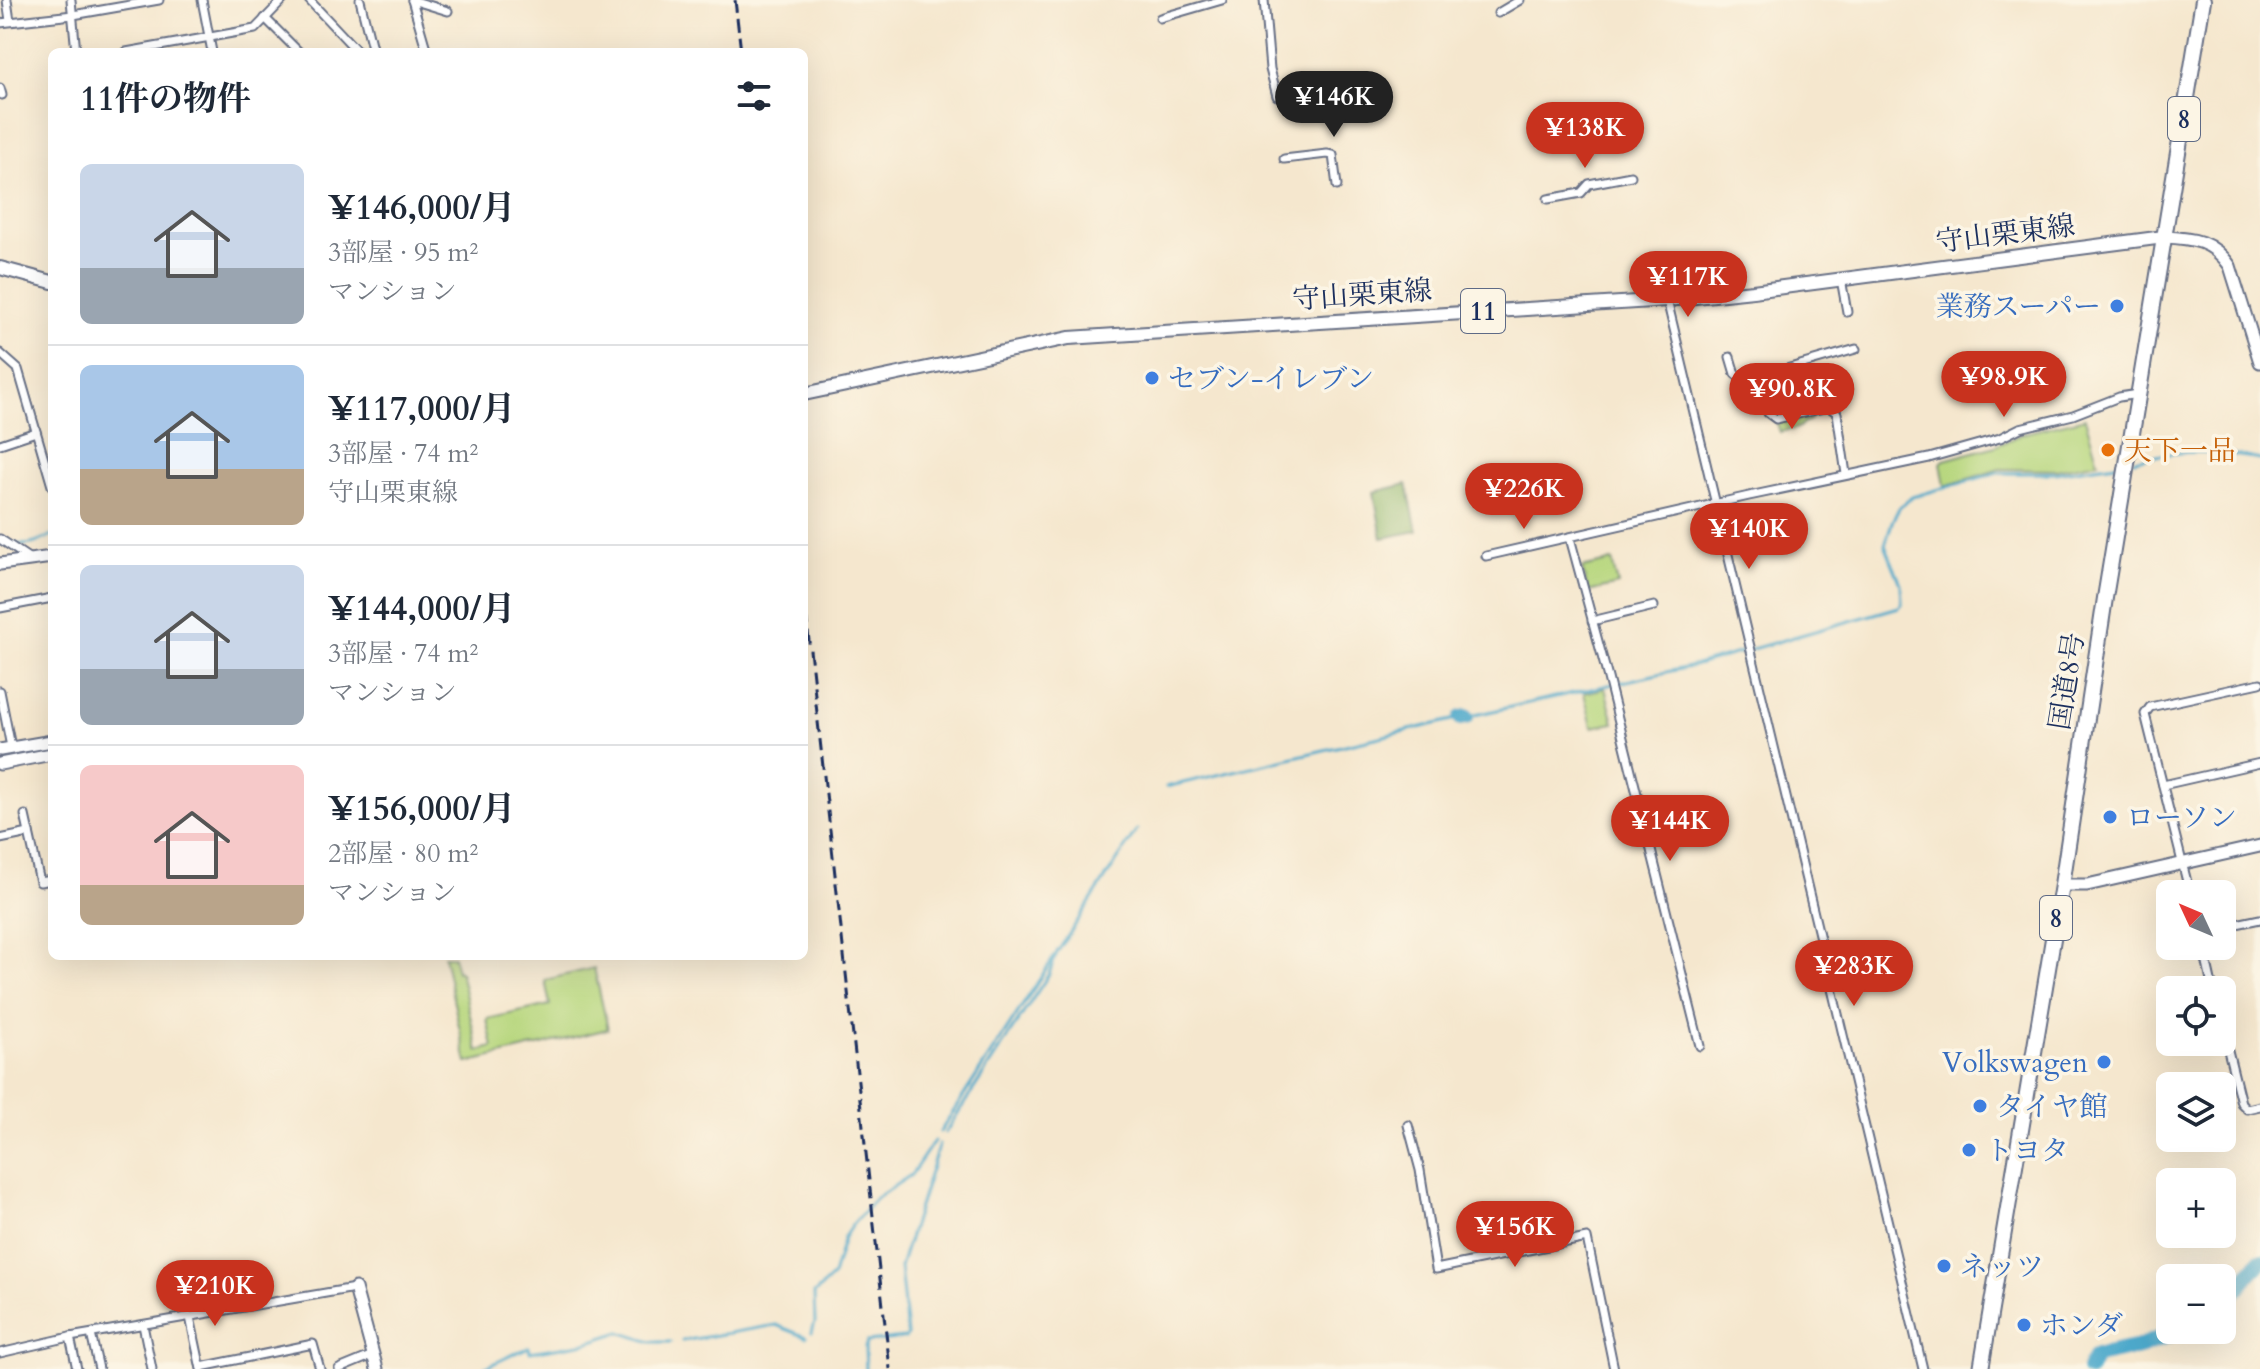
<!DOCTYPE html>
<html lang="ja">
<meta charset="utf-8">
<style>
:root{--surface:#fff;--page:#f6f6f7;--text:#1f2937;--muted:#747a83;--line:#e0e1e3;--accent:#c8321e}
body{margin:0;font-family:Cardo,"Noto Serif JP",serif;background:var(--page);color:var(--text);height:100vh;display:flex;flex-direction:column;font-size:30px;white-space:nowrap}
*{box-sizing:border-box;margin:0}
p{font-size:26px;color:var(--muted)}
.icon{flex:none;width:44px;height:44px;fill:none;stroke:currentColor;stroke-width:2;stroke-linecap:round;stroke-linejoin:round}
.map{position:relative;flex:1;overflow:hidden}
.panel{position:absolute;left:48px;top:48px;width:760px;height:912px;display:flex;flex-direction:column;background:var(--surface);border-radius:12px;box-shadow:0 8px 32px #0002}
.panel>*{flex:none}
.needle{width:52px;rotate:314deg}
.buttons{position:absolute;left:2156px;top:880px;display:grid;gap:16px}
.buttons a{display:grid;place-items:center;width:80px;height:80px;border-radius:12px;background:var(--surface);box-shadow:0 8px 32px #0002;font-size:40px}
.price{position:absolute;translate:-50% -68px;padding:0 18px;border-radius:28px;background:var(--accent);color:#fff;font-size:26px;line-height:52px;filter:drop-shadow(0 2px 4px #0008)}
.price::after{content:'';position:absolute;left:50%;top:48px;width:24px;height:18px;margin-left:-12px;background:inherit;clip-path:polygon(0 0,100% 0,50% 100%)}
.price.on{background:#222;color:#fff}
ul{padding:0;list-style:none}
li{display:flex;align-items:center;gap:24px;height:200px;padding:0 32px}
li+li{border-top:2px solid var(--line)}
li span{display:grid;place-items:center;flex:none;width:224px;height:160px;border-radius:12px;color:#555}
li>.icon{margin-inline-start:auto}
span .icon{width:96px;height:96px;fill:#fffc;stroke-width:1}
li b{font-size:34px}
h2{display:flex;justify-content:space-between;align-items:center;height:96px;padding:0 32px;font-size:34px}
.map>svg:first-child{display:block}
</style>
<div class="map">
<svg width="2260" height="1369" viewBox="0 0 2260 1369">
<rect width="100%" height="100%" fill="#fcf5e5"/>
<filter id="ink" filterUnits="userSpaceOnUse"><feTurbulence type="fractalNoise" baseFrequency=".0125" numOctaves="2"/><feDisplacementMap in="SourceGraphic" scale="16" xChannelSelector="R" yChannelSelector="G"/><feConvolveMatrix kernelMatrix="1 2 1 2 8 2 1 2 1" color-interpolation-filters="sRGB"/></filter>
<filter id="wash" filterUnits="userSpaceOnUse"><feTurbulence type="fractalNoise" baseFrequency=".006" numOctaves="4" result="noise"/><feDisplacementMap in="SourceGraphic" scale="32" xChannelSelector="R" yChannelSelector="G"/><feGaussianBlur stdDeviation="1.8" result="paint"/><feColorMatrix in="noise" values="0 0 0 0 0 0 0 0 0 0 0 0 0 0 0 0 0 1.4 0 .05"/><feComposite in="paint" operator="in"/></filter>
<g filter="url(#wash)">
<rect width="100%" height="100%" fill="#f5e7ce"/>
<g fill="#b8d77f" stroke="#6a836e" stroke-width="2">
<path d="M1810,415L1811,419L1797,428L1780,432L1777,423Z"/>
<path d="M2085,418L2098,462L2056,470L2000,469L1945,486L1941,463L1944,460L1996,446L2021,434Z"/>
<path d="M1612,561L1618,585L1588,592L1582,568Z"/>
<path d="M1605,688L1614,723L1592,727L1584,693Z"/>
<path d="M444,956H453L457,971H460L478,1051L493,1047L487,1019L550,1005L545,980L594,968L608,1029L467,1063Z"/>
</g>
<path fill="#92b86e" stroke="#567466" stroke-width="2" d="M1407,484L1417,531L1382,538L1374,492Z"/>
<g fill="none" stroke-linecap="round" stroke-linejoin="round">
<g stroke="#4da9cb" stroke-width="3">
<path d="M2134,460C2181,450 2212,449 2260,460"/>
<path d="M11,543C26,548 38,543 52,535"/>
<path d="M1466,717L1689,667L1899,607L1902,604L1901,584L1885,545L1892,522L1899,508L1912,497L1996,473H2055L2122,463"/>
<path d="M1166,787L1461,718"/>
<path d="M940,1132L1137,830"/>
<path d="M945,1133L1049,974L1058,950"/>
<path d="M812,1332L815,1322L814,1294L833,1276L844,1237L852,1225L876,1198L911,1175L934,1141"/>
<path d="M682,1341L776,1325L806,1337"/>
<path d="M482,1369L529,1347L530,1352L586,1343L620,1332L651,1342H671"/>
<path d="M866,1369L865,1347L867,1342L905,1338L907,1335L900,1267L939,1144"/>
</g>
<g stroke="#4da9cb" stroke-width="16">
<path d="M1461,718L1466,717"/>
<path d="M2222,1307L2260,1261"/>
<path d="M2089,1369L2096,1356L2139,1347L2181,1330"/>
</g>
</g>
</g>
<g filter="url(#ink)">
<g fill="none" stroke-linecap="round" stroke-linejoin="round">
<g stroke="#676f85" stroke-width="11">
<g id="street">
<path d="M7,0L10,21"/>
<path d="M71,0L76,52"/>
<path d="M202,0L212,52"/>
<path d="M309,0L358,52"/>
<path d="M360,0L373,52"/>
<path d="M412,0L427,52"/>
<path d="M412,0L448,11"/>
<path d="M1264,0L1270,69L1277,96"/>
<path d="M1498,13L1520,0"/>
<path d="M265,18L299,52"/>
<path d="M1160,18L1222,0"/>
<path d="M0,23L73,15L159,0"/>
<path d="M126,52L255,29L283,0"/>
<path d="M0,88L2,95"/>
<path d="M1284,159L1327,154L1333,155L1337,186"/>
<path d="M1548,199L1581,193L1589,184L1631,176"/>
<path d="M1841,279L1847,312"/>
<path d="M1667,300L1923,1369"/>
<path d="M0,353L18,369L52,486"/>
<path d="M1730,357L1735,374L1744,381L1856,349"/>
<path d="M1758,377L1768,413L1776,419L1829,407L1837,413L1846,474"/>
<path d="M0,444L36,432"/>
<path d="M1570,538L1608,678L1700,1046"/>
<path d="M0,539L30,559"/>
<path d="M1486,556L1749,496L1929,458L2000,438L2020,428L2073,415L2119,397L2138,394"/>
<path d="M0,608L52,598"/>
<path d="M1592,621L1654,606"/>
<path d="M0,691L11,747"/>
<path d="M2163,785L2260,763"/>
<path d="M25,815L40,882L52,880"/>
<path d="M0,839L29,833"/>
<path d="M2190,894L2145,714L2150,707L2260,683"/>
<path d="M2222,927L2260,919"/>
<path d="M2203,946L2213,990"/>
<path d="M2222,1026L2241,1103L2247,1109L2260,1106"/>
<path d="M1408,1125L1420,1170L1436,1269L1587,1238L1614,1369"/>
<path d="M190,1317L201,1369"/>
<path d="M143,1325L152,1369"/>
<path d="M91,1334L99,1369"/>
<path d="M70,1337L77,1369"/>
<path d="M0,1353L70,1337L355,1288"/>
<path d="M201,1367L313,1344L320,1369"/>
<path d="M339,1369L373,1355"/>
</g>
</g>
<g stroke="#676f85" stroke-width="15">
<g id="secondary">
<path d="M2164,237C2193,238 2213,241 2230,266L2260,362"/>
<path d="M0,564L52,557"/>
<path d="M0,750L52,741"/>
<path d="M0,764L52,754"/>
<path d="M2062,885H2087L2260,846"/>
<path d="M355,1288L377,1369"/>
</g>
</g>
<g stroke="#676f85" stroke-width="16">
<g id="primary">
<path d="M0,268L52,282"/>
<path d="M804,394L1069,338L1667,300L1753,291L2164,237"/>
</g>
</g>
<g stroke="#676f85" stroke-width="18">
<path id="highway" d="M1981,1369L2062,885L2105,598L2203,0"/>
</g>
<use href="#street" stroke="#fff" stroke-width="7"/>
<use href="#secondary" stroke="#fff" stroke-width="11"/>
<use href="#primary" stroke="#fff" stroke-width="12"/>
<use href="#highway" stroke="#fff" stroke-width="14"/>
<g stroke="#1b2f5e" stroke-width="3" stroke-dasharray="12 6" stroke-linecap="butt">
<path d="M735,0L741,52"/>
<path d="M804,596L890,1369"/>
</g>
</g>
</g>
<g fill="#3f7fe0" stroke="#fcf5e5" stroke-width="3">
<circle cx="2117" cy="306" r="8"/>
<circle cx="1152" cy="378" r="8"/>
<circle cx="2110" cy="817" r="8"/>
<circle cx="2104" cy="1062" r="8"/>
<circle cx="1980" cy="1106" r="8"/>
<circle cx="1969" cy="1150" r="8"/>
<circle cx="1944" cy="1266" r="8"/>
<circle cx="2024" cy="1325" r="8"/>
</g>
<circle fill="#e8710a" stroke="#fcf5e5" stroke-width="3" cx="2108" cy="450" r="8"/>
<g text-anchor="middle" stroke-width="7" stroke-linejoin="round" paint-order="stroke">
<g fill="#fcf5e5" stroke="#5e6a86" stroke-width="2">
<rect x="2168" y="97" width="32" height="44" rx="6"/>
<rect x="1461" y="289" width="44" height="44" rx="6"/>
<rect x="2040" y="896" width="32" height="44" rx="6"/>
</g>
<g font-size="26" font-weight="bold" fill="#1b2f5e">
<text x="2184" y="128">8</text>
<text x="1483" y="320">11</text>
<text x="2056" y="927">8</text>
</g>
<g font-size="28" fill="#1b2f5e" stroke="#fcf5e5">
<text transform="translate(2005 233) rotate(-7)" y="10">守山栗東線</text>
<text transform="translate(1362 294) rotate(-4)" y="10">守山栗東線</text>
<text transform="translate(2066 681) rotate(-81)" y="10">国道8号</text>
</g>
<g font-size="28" fill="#366cbe" stroke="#fcf5e5" text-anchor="start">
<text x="2101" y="316" text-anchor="end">業務スーパー</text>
<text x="1168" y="388">セブン-イレブン</text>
<text x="2126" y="827">ローソン</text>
<text x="2088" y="1072" text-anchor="end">Volkswagen</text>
<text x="1996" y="1116">タイヤ館</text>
<text x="1985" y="1160">トヨタ</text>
<text x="1960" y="1276">ネッツ</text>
<text x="2040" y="1335">ホンダ</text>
</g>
<g font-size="28" fill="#c56008" stroke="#fcf5e5" text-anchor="start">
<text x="2124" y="460">天下一品</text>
</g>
</g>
</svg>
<div class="buttons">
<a><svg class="needle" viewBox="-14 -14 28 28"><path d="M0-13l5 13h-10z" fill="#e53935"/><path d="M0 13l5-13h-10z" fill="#747a83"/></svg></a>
<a><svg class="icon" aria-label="locate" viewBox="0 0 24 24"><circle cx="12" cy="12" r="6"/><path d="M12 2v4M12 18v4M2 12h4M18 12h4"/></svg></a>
<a><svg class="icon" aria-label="layers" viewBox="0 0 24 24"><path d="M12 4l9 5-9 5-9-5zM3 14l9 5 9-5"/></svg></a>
<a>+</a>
<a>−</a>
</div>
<b class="price on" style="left:1334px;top:139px">¥146K</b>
<b class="price" style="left:1585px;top:170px">¥138K</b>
<b class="price" style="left:1688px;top:319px">¥117K</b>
<b class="price" style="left:2004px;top:419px">¥98.9K</b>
<b class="price" style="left:1792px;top:431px">¥90.8K</b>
<b class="price" style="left:1524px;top:531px">¥226K</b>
<b class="price" style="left:1749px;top:571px">¥140K</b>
<b class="price" style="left:1670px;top:863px">¥144K</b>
<b class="price" style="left:1854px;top:1008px">¥283K</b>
<b class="price" style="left:1515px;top:1269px">¥156K</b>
<b class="price" style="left:215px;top:1328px">¥210K</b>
<section class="panel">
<h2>11件の物件<svg class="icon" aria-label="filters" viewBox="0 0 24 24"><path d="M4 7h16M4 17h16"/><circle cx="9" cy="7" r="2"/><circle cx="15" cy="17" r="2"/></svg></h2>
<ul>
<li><span style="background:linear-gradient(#c9d6e8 65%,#9aa5b1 0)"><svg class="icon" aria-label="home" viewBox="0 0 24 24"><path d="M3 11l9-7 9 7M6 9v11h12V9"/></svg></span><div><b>¥146,000/月</b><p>3部屋 · 95 m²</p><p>マンション</p></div></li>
<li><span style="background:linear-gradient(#a9c7e8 65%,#b9a48a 0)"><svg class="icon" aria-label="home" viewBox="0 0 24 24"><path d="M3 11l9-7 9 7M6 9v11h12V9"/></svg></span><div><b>¥117,000/月</b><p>3部屋 · 74 m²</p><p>守山栗東線</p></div></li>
<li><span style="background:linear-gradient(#c9d6e8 65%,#9aa5b1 0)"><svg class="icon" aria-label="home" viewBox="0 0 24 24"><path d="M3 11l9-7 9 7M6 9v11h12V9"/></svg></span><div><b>¥144,000/月</b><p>3部屋 · 74 m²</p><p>マンション</p></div></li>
<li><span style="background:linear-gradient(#f6c9c9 75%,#b9a48a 0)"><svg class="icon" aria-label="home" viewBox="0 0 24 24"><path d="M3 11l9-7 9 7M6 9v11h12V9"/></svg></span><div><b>¥156,000/月</b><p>2部屋 · 80 m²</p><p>マンション</p></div></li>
</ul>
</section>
</div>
